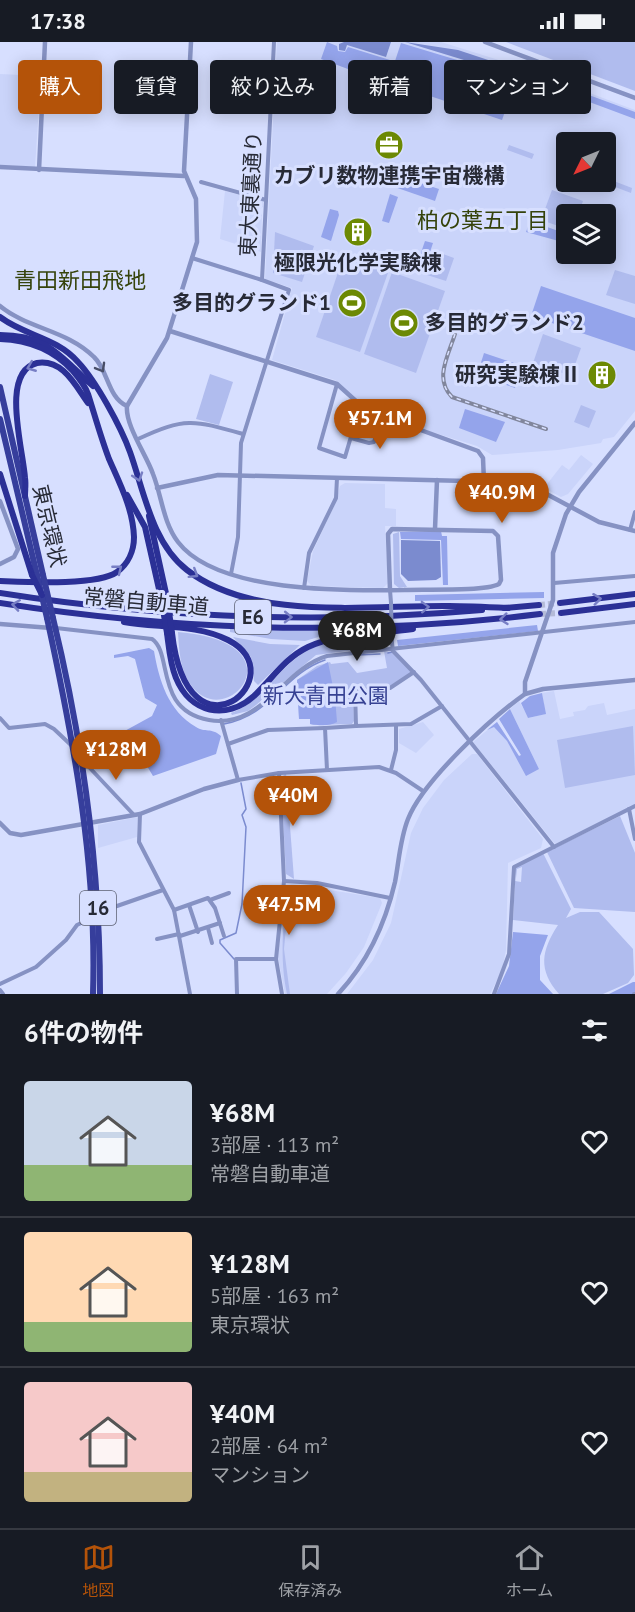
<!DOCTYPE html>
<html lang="ja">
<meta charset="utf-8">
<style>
:root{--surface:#171b24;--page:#242831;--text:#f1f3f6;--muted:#9ea1a6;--line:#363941;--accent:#b45309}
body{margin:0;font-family:"PT Sans","Noto Sans JP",sans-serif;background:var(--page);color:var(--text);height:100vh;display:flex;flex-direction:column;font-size:22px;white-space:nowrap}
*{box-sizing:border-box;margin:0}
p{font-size:20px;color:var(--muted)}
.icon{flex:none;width:33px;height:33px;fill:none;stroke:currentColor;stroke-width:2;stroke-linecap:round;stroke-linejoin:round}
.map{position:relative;height:952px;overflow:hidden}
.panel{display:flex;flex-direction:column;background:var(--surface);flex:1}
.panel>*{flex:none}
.hud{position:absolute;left:18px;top:18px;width:600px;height:54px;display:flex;gap:12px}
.needle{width:39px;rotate:227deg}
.controls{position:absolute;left:556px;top:90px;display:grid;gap:12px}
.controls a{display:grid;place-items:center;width:60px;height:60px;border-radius:6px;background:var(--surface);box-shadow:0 3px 15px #0003;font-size:30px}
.price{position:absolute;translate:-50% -51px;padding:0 14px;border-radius:21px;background:var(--accent);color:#fff;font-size:20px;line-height:39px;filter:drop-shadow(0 2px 3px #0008)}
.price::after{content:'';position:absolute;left:50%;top:36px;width:18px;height:14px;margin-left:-9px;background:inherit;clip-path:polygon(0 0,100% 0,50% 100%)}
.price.current{background:#222;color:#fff}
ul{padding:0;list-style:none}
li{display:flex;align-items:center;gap:18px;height:150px;padding:0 24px}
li+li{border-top:2px solid var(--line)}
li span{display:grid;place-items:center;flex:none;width:168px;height:120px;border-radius:6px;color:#555}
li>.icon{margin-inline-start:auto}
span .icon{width:72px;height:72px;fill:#fffc;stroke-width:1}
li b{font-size:26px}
h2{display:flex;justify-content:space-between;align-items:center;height:72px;padding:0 24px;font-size:26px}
.tag{padding:0 21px;border-radius:6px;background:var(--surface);box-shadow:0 3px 15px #0003;font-size:21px;line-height:54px}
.tag.current{background:var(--accent);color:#fff}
.status{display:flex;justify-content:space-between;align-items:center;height:42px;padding:0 30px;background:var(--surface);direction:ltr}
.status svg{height:16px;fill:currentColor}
.tabs{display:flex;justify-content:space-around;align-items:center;height:84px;border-top:2px solid var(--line);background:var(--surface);font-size:16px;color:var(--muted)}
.tabs a{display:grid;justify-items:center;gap:3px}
.tabs .current{color:var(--accent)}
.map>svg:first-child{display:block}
</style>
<div class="status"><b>17:38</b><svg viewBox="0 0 49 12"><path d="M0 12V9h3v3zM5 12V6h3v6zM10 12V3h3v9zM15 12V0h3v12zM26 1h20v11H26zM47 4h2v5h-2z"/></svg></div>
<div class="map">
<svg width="635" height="952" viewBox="0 0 635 952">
<rect width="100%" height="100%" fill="#d7dfff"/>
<g fill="#cad4fa" fill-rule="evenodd">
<path d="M277,0H441L515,23L635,68V369L614,395L603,397L601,401L558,408L492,413L477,404L416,385L367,365L335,338L272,318L292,246L265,237ZM567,100H606V140H567ZM567,172H606V212H567Z"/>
<path d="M0,32L41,34L35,125L0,123Z"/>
<path d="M225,149L263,159V165L259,167L262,173L261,210L220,197Z"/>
<path d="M581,413L593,422L568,452L561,455L544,446L562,423L569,428Z"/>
<path d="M345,441L385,442V466L396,467V484H385L388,541L383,546L312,544L307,539L313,509L335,462L340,444Z"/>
<path d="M554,649L560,677L574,674L573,670L585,668L588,664L604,661L607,673L635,667V763L555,802L473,700L497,680L519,715L539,727L510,667L519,659L529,676L545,672L542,651Z"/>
<path d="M423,680L434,693L416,711L399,701V687Z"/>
<path d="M472,712H477L543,797L541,806L508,821L506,908L502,928L490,952H347L373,918L391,881L411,791L423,766L444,738Z"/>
<path d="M138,775L137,795L98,806V783Z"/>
<path d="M292,842L380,856L382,861L364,905L346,931L327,952H285L278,915L284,848L286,844Z"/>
</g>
<g fill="#b0bcee">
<path d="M506,0H635V49L519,5Z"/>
<path d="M509,103L534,112L532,117L507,108Z"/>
<path d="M606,136L632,146L631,151L602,140H606Z"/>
<path d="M552,148L583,159L578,172H567V187L541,178Z"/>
<path d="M275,190L314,204L302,240L273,231Z"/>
<path d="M432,208L454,216L446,239L424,232Z"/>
<path d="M344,213L389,228L360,310L316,295Z"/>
<path d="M615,228L635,234V262L606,253Z"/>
<path d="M392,230L445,249L416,331L364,312Z"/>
<path d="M543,292L581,306L571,334L533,321Z"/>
<path d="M210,332L233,340L219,383L196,377Z"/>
<path d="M581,363L596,369L589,386L574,380Z"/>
<path d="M399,490L400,534L407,545L399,546L394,542L393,492Z"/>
<path d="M230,587L332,589V591L305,599L271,597L230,590Z"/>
<path d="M178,590C304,600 226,693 191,643C180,628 179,608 178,590Z"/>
<path d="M233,595L270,602L300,603L258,643L254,639L251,615Z"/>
<path d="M357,595H386V604L316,613L256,663L248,669L232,673L231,671C261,660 274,632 299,614C317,601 337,599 357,595Z"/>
<path d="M384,609L393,611L410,628V631L390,644L353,646L354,679L352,682L314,683L310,682V677H299L297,638L317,624L330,620L331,622L348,620L357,631L387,626Z"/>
<path d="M633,684L635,733L565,746L557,698Z"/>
<path d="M286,731L294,837L286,832L281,736Z"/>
<path d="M620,774L635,811V870L574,866L547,810Z"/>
<path d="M543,811L571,867L566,876L580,870H599L633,907L634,933L628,941L603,952H559C538,928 541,909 558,883L513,878L515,839L521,840L522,825L517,827L516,836L515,826Z"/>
<path d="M290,843L284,907L290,952H287C279,915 284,881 286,844Z"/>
</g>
<g fill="#94a4eb">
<path d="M327,0L337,4L338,9L345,10L348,5L390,18L383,40L321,17Z"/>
<path d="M401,1L517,36L502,78L388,40Z"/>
<path d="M578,49L635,70V77L576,55Z"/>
<path d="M360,121L439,147L435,159L357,132Z"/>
<path d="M390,152L398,155L389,181L382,179Z"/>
<path d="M330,167L338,169L339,173L331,199L321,195Z"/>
<path d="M530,179L567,192L566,201L526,190Z"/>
<path d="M425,199L433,201L424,228L416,225Z"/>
<path d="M541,244L635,276V309L531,274Z"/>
<path d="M484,311L523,324L515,346L477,333Z"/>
<path d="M465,367L505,380L496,400L459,386Z"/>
<path d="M441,489L442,494H447L448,543H443L441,498L401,497L400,490Z"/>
<path d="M544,550V556L415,559V553Z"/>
<path d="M537,583L538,589L398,604L397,598Z"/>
<path d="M149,606L154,609C159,638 168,669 196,685C205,691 211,685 221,694L216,712L153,734L144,719L124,727L119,718L123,704L121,691L152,674L157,663L145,656L135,617L128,614L114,616V613Z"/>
<path d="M328,620L335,655L337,680C329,685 317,683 310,682V677H299L297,638Z"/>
<path d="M542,651L546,672L528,676L521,661L530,654Z"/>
<path d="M510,667L539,727L526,734L507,699L494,685L487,688L497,680L519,714L521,713L499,677Z"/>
<path d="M513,890L548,893L540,914V938L553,952H496L509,924Z"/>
<path d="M633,940H635V952H609Z"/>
</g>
<g fill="#7b8bcf">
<path d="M344,0H391L386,15L347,3L345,9L339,8V2Z"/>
<path d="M405,0L458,8L512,26L500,29Z"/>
<path d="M401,498L440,499L441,535L436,538L408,539L401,532Z"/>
</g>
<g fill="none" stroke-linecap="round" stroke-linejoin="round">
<g stroke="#7b8bcf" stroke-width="1.5">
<path d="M388,611L392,610"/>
<path d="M357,613L380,612"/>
<path d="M224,682C272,673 284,632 325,618"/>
<path d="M234,917L220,901V898L236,891L242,862L246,785L242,773L246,767L241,741"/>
</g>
<g stroke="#b4bbd7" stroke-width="6" stroke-dasharray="6 3" stroke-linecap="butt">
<path d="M539,563L560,561"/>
<path d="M540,572L561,571"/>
</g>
<g stroke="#8692c3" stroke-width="4">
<path d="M201,140L266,158"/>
<path d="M192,216L262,238"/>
<path d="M337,342L319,406L345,415L360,364"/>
<path d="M351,396L369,401L374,400L382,374"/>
<path d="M138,397C185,375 194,378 243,392"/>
<path d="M630,488L635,470"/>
<path d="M231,532L238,495L241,401L289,248L262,238L274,0"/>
<path d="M554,541L635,534"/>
<path d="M304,546L309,511L336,456L337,436"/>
<path d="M390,548L391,561"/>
<path d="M56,586L152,597C173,611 154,668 209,678C262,687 283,627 327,614L635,580"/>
<path d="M392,601L393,609L421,638L554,805"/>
<path d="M414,630L390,646L355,648L356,684L411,682L442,664"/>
<path d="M0,676L9,686L45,682L54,687L72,704"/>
<path d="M221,678L238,738L279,731L379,725L396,731L423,749"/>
<path d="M228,702L268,688L325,686"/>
<path d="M84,725L88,724L134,773"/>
<path d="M327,728L325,686L356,684"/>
<path d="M391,728L396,708V683"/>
<path d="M279,731L284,839L276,917L282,952"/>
<path d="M629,767L635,797"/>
<path d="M140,772L139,800L174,868L190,952"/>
<path d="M284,839L317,841L390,856"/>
<path d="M210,858L229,851"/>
<path d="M189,863L198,890"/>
<path d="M174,868L208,856L215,866L224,894"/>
<path d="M208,886L212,901"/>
<path d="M180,894L220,881"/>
<path d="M157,897L179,892"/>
<path d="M0,942L36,925L66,898L77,883L117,864L163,848"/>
<path d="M0,948L3,952"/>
<path d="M237,952L236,917H276"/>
<path d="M494,952L509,912L514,825L635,764"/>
<path d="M634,952H635"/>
</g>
<g stroke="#8692c3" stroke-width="4.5">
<path d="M191,0L184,129L196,157L197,200L167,296L127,364C125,383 147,414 153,432C162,455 163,480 178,500C217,551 345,549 404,548C425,547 483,550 499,542L501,538L498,494L493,489L392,487L388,492L390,548"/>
<path d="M485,0L635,56"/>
<path d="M0,125L184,134"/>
<path d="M39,128L45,0"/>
<path d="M0,264C28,287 67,288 94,315C108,328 108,356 127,364"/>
<path d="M170,289L337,342L366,368L478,409L483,416L484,440"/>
<path d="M157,446L218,433L507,440L539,448L599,480L635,489"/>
<path d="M0,459L18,507L14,515L0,522"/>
<path d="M435,487L437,438"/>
<path d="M0,582L51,586"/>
<path d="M525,652V640L553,558V511L566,472L579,450L635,381"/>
<path d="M0,781L10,791L21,793L140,772L204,747L238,738"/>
<path d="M338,952C368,920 385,883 395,840C399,819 400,797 408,777C423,739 491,676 525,652L543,647L635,638"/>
</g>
<g stroke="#363e9c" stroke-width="6">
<path d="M0,345L43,533"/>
<path d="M0,377L37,533"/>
<path d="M47,576C74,700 97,823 93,952"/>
<path d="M53,576C83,700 100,824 100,952"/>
</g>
<g stroke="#2b3096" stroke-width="6">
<path d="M0,275C25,294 56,295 78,320C96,339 121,385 130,410C144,449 152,501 187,528C254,580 369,563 449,564C468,564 488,565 508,566"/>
<path d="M0,293C49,293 61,316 93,344"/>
<path d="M0,297C28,298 54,308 73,329C79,336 85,344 88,352C95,374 101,396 109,417C120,442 133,467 134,495C134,509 128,522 117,530C97,544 26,540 0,539"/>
<path d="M0,432L32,533"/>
<path d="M127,453L145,485L161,556"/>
<path d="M25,454C25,448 26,442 25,436C23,406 0,330 37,321C63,317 75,343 88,361"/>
<path d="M149,474L167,556"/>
<path d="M0,551C159,576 321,582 482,568"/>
<path d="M0,561C178,589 361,594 540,572"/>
<path d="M560,561L635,552"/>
<path d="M504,566L539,563"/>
<path d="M561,571L635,562"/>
<path d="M124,580C157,586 197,582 228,598C297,633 188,729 172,591"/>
<path d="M167,591C169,606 170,622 176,636C190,671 226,679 254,654C272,637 285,616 308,605C340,590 379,592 413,587"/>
</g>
<g stroke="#81869c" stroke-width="4">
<path id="rail" d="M455,292C448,314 434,337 452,355L546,387"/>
</g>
<use href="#rail" stroke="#d7dfff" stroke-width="1.5" stroke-dasharray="4.5" stroke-linecap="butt"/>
<path stroke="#8692c3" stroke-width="4" d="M391,561L392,601"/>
<g stroke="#363e9c" stroke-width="6">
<path d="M37,533L47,576"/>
<path d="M43,533L53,576"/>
</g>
<g stroke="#2b3096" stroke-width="6">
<path d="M32,533L42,553"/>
<path d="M161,556L167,591"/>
<path d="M167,556L172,591"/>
</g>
</g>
<defs><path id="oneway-chevron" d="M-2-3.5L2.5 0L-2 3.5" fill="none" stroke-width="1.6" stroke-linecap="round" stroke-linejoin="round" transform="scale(1.5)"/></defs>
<g stroke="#787fc5">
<use href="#oneway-chevron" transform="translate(31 325) rotate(158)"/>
<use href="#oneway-chevron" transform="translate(138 435) rotate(72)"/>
<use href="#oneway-chevron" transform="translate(118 527) rotate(-39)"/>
<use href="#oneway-chevron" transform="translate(194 532) rotate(32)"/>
<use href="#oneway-chevron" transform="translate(597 557) rotate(-7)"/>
<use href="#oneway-chevron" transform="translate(16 563) rotate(-171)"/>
<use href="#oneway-chevron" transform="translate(425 565) rotate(-2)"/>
<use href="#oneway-chevron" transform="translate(288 575) rotate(1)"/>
<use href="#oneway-chevron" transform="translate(504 577) rotate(174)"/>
</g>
<use stroke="#484e67" href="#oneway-chevron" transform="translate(101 326) rotate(60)"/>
<defs>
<g id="office-disc" transform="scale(1.5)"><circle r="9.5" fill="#6c8903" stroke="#d7dfff"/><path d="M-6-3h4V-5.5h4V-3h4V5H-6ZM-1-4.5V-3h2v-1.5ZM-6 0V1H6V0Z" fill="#fff"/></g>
<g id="building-disc" transform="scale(1.5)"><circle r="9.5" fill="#6c8903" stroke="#d7dfff"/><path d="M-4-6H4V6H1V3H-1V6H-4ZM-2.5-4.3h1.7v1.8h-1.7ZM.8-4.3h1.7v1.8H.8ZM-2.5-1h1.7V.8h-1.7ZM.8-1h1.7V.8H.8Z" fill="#fff"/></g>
<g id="stadium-disc" transform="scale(1.5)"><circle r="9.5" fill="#6c8903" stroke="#d7dfff"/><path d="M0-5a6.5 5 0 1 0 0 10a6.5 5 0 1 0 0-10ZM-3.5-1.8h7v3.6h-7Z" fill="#fff"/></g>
</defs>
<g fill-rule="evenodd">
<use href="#office-disc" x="389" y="103"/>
<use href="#building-disc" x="358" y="190"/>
<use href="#stadium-disc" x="352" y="261"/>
<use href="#stadium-disc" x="404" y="281"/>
<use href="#building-disc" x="602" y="333"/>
</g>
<g text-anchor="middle" stroke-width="6" stroke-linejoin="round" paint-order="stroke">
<g fill="#d7dfff" stroke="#5c6072" stroke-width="1.5">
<rect x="235" y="558" width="36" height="34" rx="4.5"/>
<rect x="80" y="849" width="36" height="34" rx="4.5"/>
</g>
<g font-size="20" font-weight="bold" fill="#272a36">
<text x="253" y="582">E6</text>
<text x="98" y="873">16</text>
</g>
<g font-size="21" font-weight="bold" fill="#272a36" stroke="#d7dfff">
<text x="389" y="141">カブリ数物連携宇宙機構</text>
<text x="358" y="228">極限光化学実験棟</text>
<text x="331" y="268" text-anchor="end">多目的グランド1</text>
<text x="425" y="288" text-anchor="start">多目的グランド2</text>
<text x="581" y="340" text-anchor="end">研究実験棟Ⅱ</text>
</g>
<g font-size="21" fill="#272a36" stroke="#d7dfff">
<text transform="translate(251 152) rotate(-87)" y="7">東大東裏通り</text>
<text transform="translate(49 484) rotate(77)" y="7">東京環状</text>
<text transform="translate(146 560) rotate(5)" y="7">常磐自動車道</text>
</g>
<g font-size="21" fill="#364193" stroke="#d7dfff">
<text x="326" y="661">新大青田公園</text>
</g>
<g font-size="22" fill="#35430b" stroke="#d7dfff">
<text x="483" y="186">柏の葉五丁目</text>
<text x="80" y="246">青田新田飛地</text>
</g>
</g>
</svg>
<div class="controls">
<a><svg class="needle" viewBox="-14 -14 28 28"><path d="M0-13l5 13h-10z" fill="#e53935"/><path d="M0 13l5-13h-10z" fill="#9ea1a6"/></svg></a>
<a><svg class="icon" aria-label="layers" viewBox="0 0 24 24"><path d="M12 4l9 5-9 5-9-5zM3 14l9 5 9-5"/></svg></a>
</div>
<b class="price" style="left:380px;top:408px">¥57.1M</b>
<b class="price" style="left:502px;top:482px">¥40.9M</b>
<b class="price current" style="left:357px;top:620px">¥68M</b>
<b class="price" style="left:116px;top:739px">¥128M</b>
<b class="price" style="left:293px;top:785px">¥40M</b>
<b class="price" style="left:289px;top:894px">¥47.5M</b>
<div class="hud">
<a class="tag current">購入</a>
<a class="tag">賃貸</a>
<a class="tag">絞り込み</a>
<a class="tag">新着</a>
<a class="tag">マンション</a>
</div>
</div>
<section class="panel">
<h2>6件の物件<svg class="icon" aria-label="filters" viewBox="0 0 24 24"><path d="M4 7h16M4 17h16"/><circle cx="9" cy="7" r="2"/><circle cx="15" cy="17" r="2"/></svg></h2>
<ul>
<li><span style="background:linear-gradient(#c9d6e8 70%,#8fb573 0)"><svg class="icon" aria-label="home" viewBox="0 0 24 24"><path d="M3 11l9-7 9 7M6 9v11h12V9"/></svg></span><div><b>¥68M</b><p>3部屋 · 113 m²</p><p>常磐自動車道</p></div><svg class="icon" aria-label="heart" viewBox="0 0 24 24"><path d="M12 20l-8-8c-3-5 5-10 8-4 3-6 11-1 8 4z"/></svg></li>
<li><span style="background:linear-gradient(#ffd9b3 75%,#8fb573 0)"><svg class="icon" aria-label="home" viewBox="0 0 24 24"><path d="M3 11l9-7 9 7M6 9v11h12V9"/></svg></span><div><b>¥128M</b><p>5部屋 · 163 m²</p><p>東京環状</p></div><svg class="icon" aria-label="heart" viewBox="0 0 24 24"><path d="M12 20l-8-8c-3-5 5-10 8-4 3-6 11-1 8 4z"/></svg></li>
<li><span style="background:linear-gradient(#f6c9c9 75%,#c2b280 0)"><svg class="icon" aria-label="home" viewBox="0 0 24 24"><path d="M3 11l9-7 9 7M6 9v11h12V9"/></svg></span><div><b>¥40M</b><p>2部屋 · 64 m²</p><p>マンション</p></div><svg class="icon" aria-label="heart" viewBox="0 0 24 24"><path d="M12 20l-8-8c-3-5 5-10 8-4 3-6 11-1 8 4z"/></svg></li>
</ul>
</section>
<nav class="tabs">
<a class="current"><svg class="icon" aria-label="map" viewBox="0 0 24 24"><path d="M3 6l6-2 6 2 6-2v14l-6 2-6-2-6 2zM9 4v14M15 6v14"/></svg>地図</a>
<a><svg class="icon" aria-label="saved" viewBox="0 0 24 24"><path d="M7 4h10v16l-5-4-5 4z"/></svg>保存済み</a>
<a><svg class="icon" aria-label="home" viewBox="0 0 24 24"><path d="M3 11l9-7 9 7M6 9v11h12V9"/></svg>ホーム</a>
</nav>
